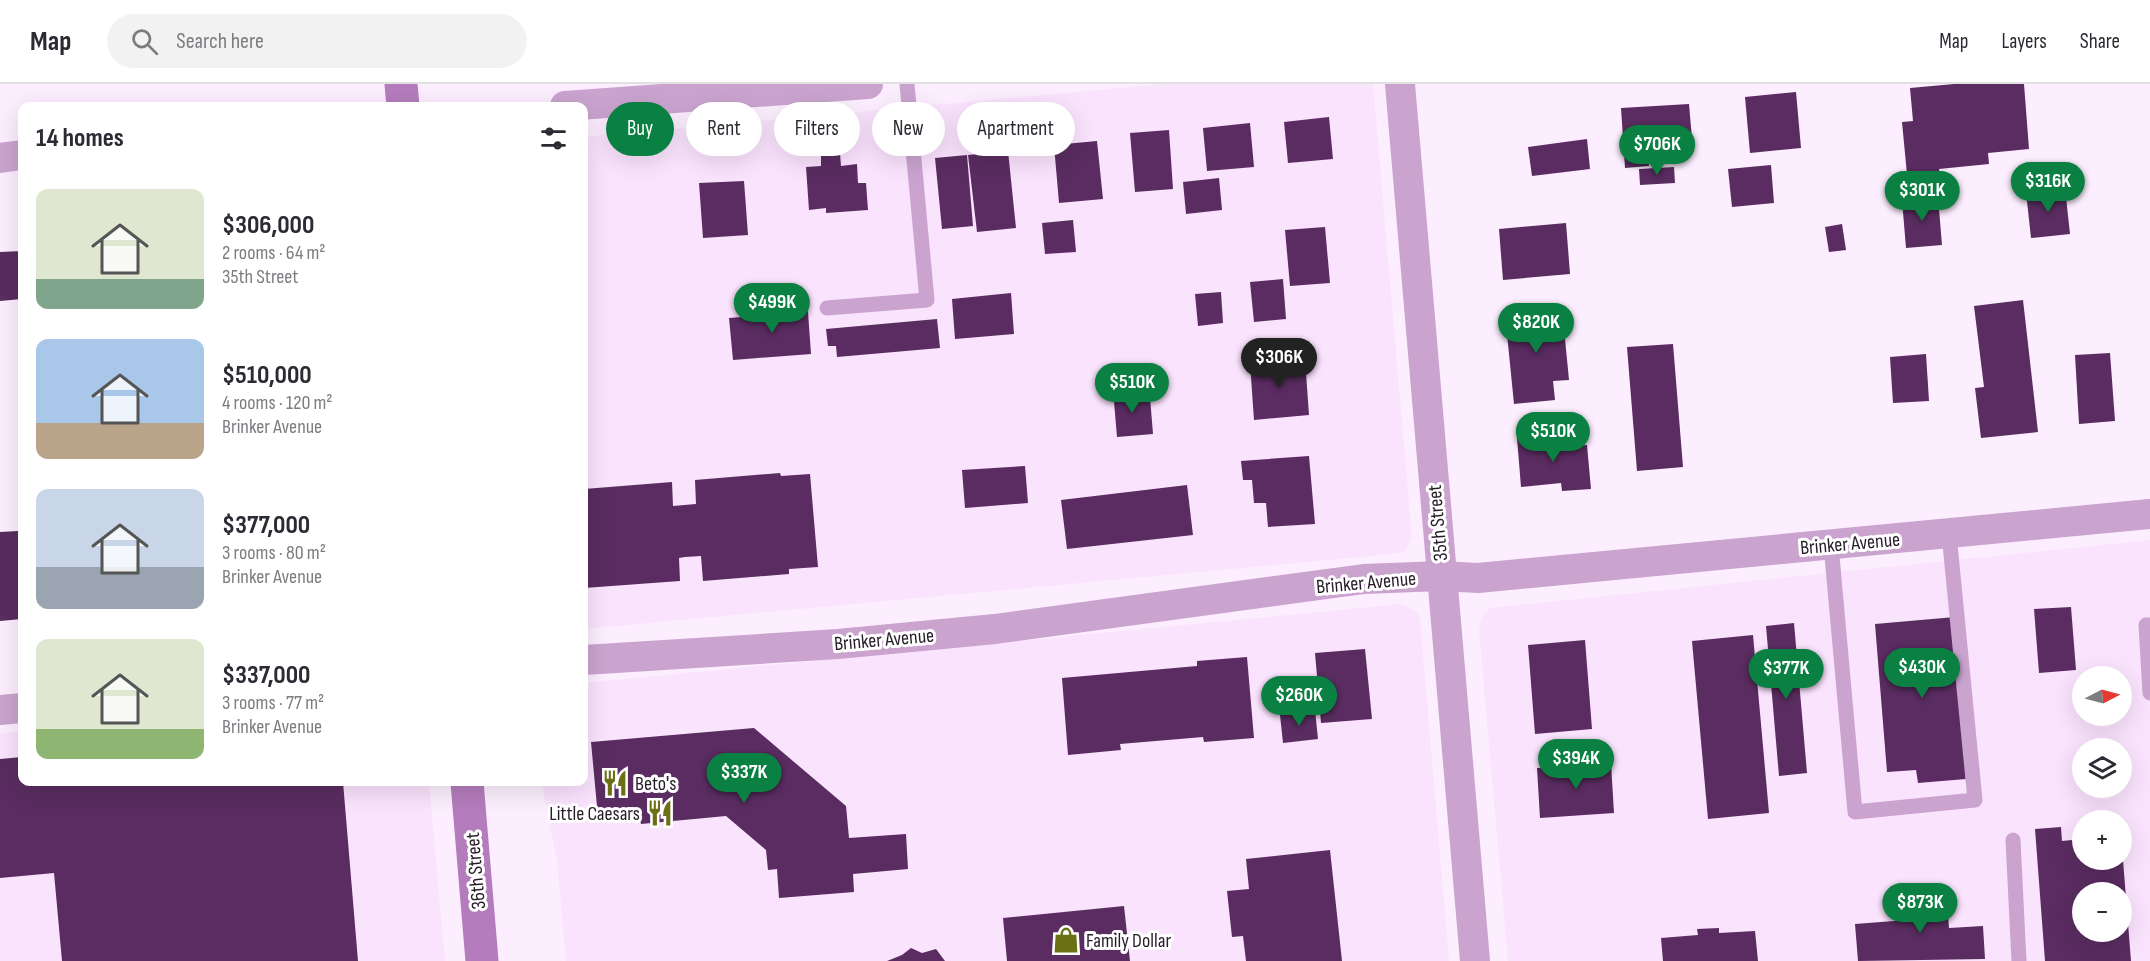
<!DOCTYPE html>
<meta charset="utf-8">
<style>
:root{--surface:#fff;--page:#f2f2f3;--text:#2b2b33;--muted:#7c7c81;--line:#e1e1e2;--accent:#0b8043}
body{margin:0;font-family:"Sofia Sans Condensed",sans-serif;background:var(--page);color:var(--text);height:100vh;display:flex;flex-direction:column;font-size:22px;white-space:nowrap}
*{box-sizing:border-box;margin:0}
p{font-size:20px;color:var(--muted)}
.icon{flex:none;width:33px;height:33px;fill:none;stroke:currentColor;stroke-width:2;stroke-linecap:round;stroke-linejoin:round}
.map{position:relative;flex:1;overflow:hidden}
.sheet{position:absolute;left:18px;top:18px;width:570px;height:684px;display:flex;flex-direction:column;background:var(--surface);border-radius:12px;box-shadow:0 6px 24px #0002}
.sheet>*{flex:none}
.guide{position:absolute;left:606px;top:18px;width:570px;height:54px;display:flex;gap:12px}
.needle{width:39px;rotate:84deg}
.controls{position:absolute;left:2072px;top:582px;display:grid;gap:12px}
.controls a{display:grid;place-items:center;width:60px;height:60px;border-radius:50%;background:var(--surface);box-shadow:0 6px 24px #0002;font-size:30px}
.price{position:absolute;translate:-50% -51px;padding:0 14px;border-radius:21px;background:var(--accent);color:#fff;font-size:20px;line-height:39px;filter:drop-shadow(0 2px 3px #0008)}
.price::after{content:'';position:absolute;left:50%;top:36px;width:18px;height:14px;margin-left:-9px;background:inherit;clip-path:polygon(0 0,100% 0,50% 100%)}
.price.on{background:#222;color:#fff}
ul{padding:0;list-style:none}
li{display:flex;align-items:center;gap:18px;height:150px;padding:0 18px}
li span{display:grid;place-items:center;flex:none;width:168px;height:120px;border-radius:12px;color:#555}
li>.icon{margin-inline-start:auto}
span .icon{width:72px;height:72px;fill:#fffc;stroke-width:1}
li b{font-size:26px}
h2{display:flex;justify-content:space-between;align-items:center;height:72px;padding:0 18px;font-size:26px}
.pill{padding:0 21px;border-radius:27px;background:var(--surface);box-shadow:0 6px 24px #0002;font-size:21px;line-height:54px}
.pill.on{background:var(--accent);color:#fff}
header{display:flex;align-items:center;gap:36px;box-sizing:border-box;height:84px;padding:0 30px;background:var(--surface);border-bottom:2px solid var(--line)}
header strong{font-size:28px}
nav{display:flex;gap:33px;margin-inline-start:auto;font-size:21px}
.search{width:420px;height:54px;background:var(--page);display:flex;align-items:center;gap:15px;box-sizing:border-box;padding:0 21px;border-radius:33px;color:var(--muted);font-size:22px}
.map>svg:first-child{display:block}
</style>
<header>
<strong>Map</strong>
<div class="search"><svg class="icon" aria-label="search" viewBox="0 0 24 24"><circle cx="10" cy="10" r="6"/><path d="M15 15l6 6"/></svg>Search here</div>
<nav><a>Map</a><a>Layers</a><a>Share</a></nav>
</header>
<div class="map">
<svg width="2150" height="877" viewBox="0 0 2150 877">
<rect width="100%" height="100%" fill="#fceefe"/>
<g fill="#fae3fd" fill-rule="evenodd">
<path d="M1163,0H1373L1412,454L1405,467L1393,470L584,545V53Z"/>
<path d="M2150,456V877H1508L1479,547L1481,534L1490,524ZM2082,592H2121V632H2082ZM2082,664H2121V704H2082ZM2082,736H2121V776H2082ZM2082,808H2121V848H2082Z"/>
<path d="M1401,520L1415,526L1420,535L1449,877H566L557,777L541,698H584V599Z"/>
<path d="M22,647V698H429L445,877H0V649Z"/>
</g>
<g fill="#5a2c61" fill-rule="evenodd">
<path d="M1954,0H2024L2029,65L1988,69L1989,80L1939,85L1941,98L1908,101L1902,38L1913,37L1910,4Z"/>
<path d="M1796,8L1801,64L1750,69L1745,13Z"/>
<path d="M1689,20L1692,55L1647,58L1649,82L1625,84L1621,24Z"/>
<path d="M1329,33L1333,75L1288,79L1284,38Z"/>
<path d="M1250,39L1254,83L1207,87L1203,44Z"/>
<path d="M1169,46L1173,105L1135,108L1130,49Z"/>
<path d="M1587,55L1590,85L1532,92L1528,63Z"/>
<path d="M1097,57L1103,115L1059,119L1054,61Z"/>
<path d="M1008,67L1016,144L977,148L968,71Z"/>
<path d="M840,69L841,82L857,80L858,99H866L868,126L826,129V124L809,126L806,83L821,82V71Z"/>
<path d="M967,71L973,142L942,145L935,74Z"/>
<path d="M1771,81L1774,119L1732,123L1728,85Z"/>
<path d="M1674,83L1675,99L1640,101L1639,85Z"/>
<path d="M1219,94L1222,126L1186,130L1183,98Z"/>
<path d="M744,97L748,151L703,154L699,99Z"/>
<path d="M2065,104L2070,150L2031,154L2026,108Z"/>
<path d="M1938,113L1942,161L1906,164L1902,116Z"/>
<path d="M1073,136L1076,168L1045,170L1042,139Z"/>
<path d="M1566,139L1570,190L1503,196L1499,145Z"/>
<path d="M1842,140L1846,166L1829,168L1825,143Z"/>
<path d="M1325,143L1330,199L1290,202L1285,146Z"/>
<path d="M22,167V215L0,217V168Z"/>
<path d="M1283,195L1286,235L1254,238L1250,198Z"/>
<path d="M1221,208L1223,239L1198,242L1195,210Z"/>
<path d="M1011,209L1014,250L955,255L952,215Z"/>
<path d="M807,214L811,270L733,276L729,234L791,229L790,215Z"/>
<path d="M2023,216L2038,348L1981,354L1975,304L1984,303L1974,222Z"/>
<path d="M1562,224L1569,296L1553,297L1555,316L1514,320L1505,230Z"/>
<path d="M937,235L940,264L837,273L836,262H828L826,245Z"/>
<path d="M1673,260L1683,383L1637,387L1627,263Z"/>
<path d="M2110,269L2115,337L2079,340L2075,271Z"/>
<path d="M1926,270L1929,317L1893,319L1890,273Z"/>
<path d="M1305,275L1309,331L1254,336L1250,279Z"/>
<path d="M1131,304L1132,315L1150,313L1153,350L1117,353L1113,306Z"/>
<path d="M1558,350L1559,363L1587,361L1591,405L1562,407L1561,399L1521,403L1517,354Z"/>
<path d="M1309,372L1315,440L1268,443L1266,419H1254L1252,396H1243L1241,377Z"/>
<path d="M1025,382L1028,419L965,424L962,386Z"/>
<path d="M780,389L781,392L810,390L818,483L789,485V490L703,497L701,472L685,473L679,474L680,497L584,504V405L672,398L673,422L696,420L695,396Z"/>
<path d="M1187,401L1193,451L1067,465L1061,416Z"/>
<path d="M18,447L22,535L0,537V448Z"/>
<path d="M2071,523L2076,586L2039,589L2034,525Z"/>
<path d="M1955,533L1966,695L1918,699L1916,686L1887,688L1875,540Z"/>
<path d="M1794,539L1807,689L1779,692L1766,542Z"/>
<path d="M1753,551L1769,729L1708,735L1692,557Z"/>
<path d="M1585,556L1592,645L1535,650L1528,561Z"/>
<path d="M1365,565L1372,635L1321,639L1315,569Z"/>
<path d="M1247,573L1254,654L1204,658L1203,653L1120,660L1121,666L1068,671L1062,594L1197,582V577Z"/>
<path d="M1315,626L1318,655L1283,659L1280,631Z"/>
<path d="M754,644L846,722L849,754L906,750L908,785L853,790L854,808L779,814L777,785L768,786L766,766L726,732L641,740L639,730L598,733L591,658Z"/>
<path d="M22,673V698H343L358,877H62L54,789L0,794V675Z"/>
<path d="M1611,679L1614,729L1540,734L1537,684Z"/>
<path d="M2061,743L2062,757L2082,755V776H2123L2131,877H2045L2035,745ZM2082,808H2121V848H2082Z"/>
<path d="M1330,766L1342,877H1246L1243,852L1232,853L1227,807L1249,805L1246,775Z"/>
<path d="M1946,807L1949,844L1983,842L1985,875L1858,877L1855,840L1907,836L1905,810Z"/>
<path d="M1124,822L1130,877H1007L1003,834Z"/>
<path d="M1719,844V849L1755,847L1758,877H1663L1661,854L1698,851L1697,845Z"/>
<path d="M911,864L922,869L936,865L945,877H887L902,871Z"/>
</g>
<g fill="none" stroke-linecap="round" stroke-linejoin="round">
<g stroke="#caa4cf" stroke-width="15">
<path d="M827,224L927,216L907,0"/>
<path d="M1831,461L1855,728L1975,716L1949,450"/>
<path d="M2150,541H2146L2150,609"/>
<path d="M2013,756L2019,877"/>
</g>
<g stroke="#caa4cf" stroke-width="30">
<path d="M1400,0L1475,877"/>
<path d="M565,22L868,0"/>
<path d="M0,74L22,71"/>
<path d="M584,576L838,560L995,545L1364,495L1441,492L1478,494L2150,430"/>
<path d="M0,626L22,624"/>
</g>
<g stroke="#b47cbc" stroke-width="33">
<path d="M401,0L403,22"/>
<path d="M467,698L482,877"/>
</g>
</g>
<defs>
<g id="restaurant-bare" transform="scale(2.07)"><path d="M-5-6h1v4h1v-4h1v4h1v-4h1v5L-1.5 .5V6h-2V.5L-5-1ZM5-6V6H3V1.5H1.5Q1.5-4 5-6Z" fill="#6b7015" stroke="#fff" stroke-width="2.5" paint-order="stroke"/></g>
<g id="shop-bare" transform="scale(2.07)"><path d="M-5-2.5h2.3a2.7 3.5 0 0 1 5.4 0H5L5.5 6h-11ZM-1.5-2.5h3a1.5 2.3 0 0 0-3 0Z" fill="#6b7015" stroke="#fff" stroke-width="2.5" paint-order="stroke"/></g>
</defs>
<g fill-rule="evenodd">
<use href="#restaurant-bare" x="615" y="699"/>
<use href="#restaurant-bare" x="660" y="729"/>
<use href="#shop-bare" x="1066" y="856"/>
</g>
<g text-anchor="middle" stroke-width="6" stroke-linejoin="round" paint-order="stroke">
<g font-size="20" fill="#261d27" stroke="#fff">
<text transform="translate(1437 439) rotate(-95)" y="7">35th Street</text>
<text transform="translate(1850 459) rotate(-5)" y="7">Brinker Avenue</text>
<text transform="translate(1366 498) rotate(-5)" y="7">Brinker Avenue</text>
<text transform="translate(884 555) rotate(-5)" y="7">Brinker Avenue</text>
<text transform="translate(475 787) rotate(-95)" y="7">36th Street</text>
</g>
<g font-size="20" fill="#261d27" stroke="#fff" text-anchor="start">
<text x="635" y="706">Beto's</text>
<text x="640" y="736" text-anchor="end">Little Caesars</text>
<text x="1086" y="863">Family Dollar</text>
</g>
</g>
</svg>
<div class="controls">
<a><svg class="needle" viewBox="-14 -14 28 28"><path d="M0-13l5 13h-10z" fill="#e53935"/><path d="M0 13l5-13h-10z" fill="#7c7c81"/></svg></a>
<a><svg class="icon" aria-label="layers" viewBox="0 0 24 24"><path d="M12 4l9 5-9 5-9-5zM3 14l9 5 9-5"/></svg></a>
<a>+</a>
<a>−</a>
</div>
<b class="price" style="left:1657px;top:92px">$706K</b>
<b class="price" style="left:2048px;top:129px">$316K</b>
<b class="price" style="left:1922px;top:138px">$301K</b>
<b class="price" style="left:772px;top:250px">$499K</b>
<b class="price" style="left:1536px;top:270px">$820K</b>
<b class="price on" style="left:1279px;top:305px">$306K</b>
<b class="price" style="left:1132px;top:330px">$510K</b>
<b class="price" style="left:1553px;top:379px">$510K</b>
<b class="price" style="left:1922px;top:615px">$430K</b>
<b class="price" style="left:1786px;top:616px">$377K</b>
<b class="price" style="left:1299px;top:643px">$260K</b>
<b class="price" style="left:1576px;top:706px">$394K</b>
<b class="price" style="left:744px;top:720px">$337K</b>
<b class="price" style="left:1920px;top:850px">$873K</b>
<div class="guide">
<a class="pill on">Buy</a>
<a class="pill">Rent</a>
<a class="pill">Filters</a>
<a class="pill">New</a>
<a class="pill">Apartment</a>
</div>
<section class="sheet">
<h2>14 homes<svg class="icon" aria-label="filters" viewBox="0 0 24 24"><path d="M4 7h16M4 17h16"/><circle cx="9" cy="7" r="2"/><circle cx="15" cy="17" r="2"/></svg></h2>
<ul>
<li><span style="background:linear-gradient(#dfe7d0 75%,#7fa58c 0)"><svg class="icon" aria-label="home" viewBox="0 0 24 24"><path d="M3 11l9-7 9 7M6 9v11h12V9"/></svg></span><div><b>$306,000</b><p>2 rooms · 64 m²</p><p>35th Street</p></div></li>
<li><span style="background:linear-gradient(#a9c7e8 70%,#b9a48a 0)"><svg class="icon" aria-label="home" viewBox="0 0 24 24"><path d="M3 11l9-7 9 7M6 9v11h12V9"/></svg></span><div><b>$510,000</b><p>4 rooms · 120 m²</p><p>Brinker Avenue</p></div></li>
<li><span style="background:linear-gradient(#c9d6e8 65%,#9aa5b1 0)"><svg class="icon" aria-label="home" viewBox="0 0 24 24"><path d="M3 11l9-7 9 7M6 9v11h12V9"/></svg></span><div><b>$377,000</b><p>3 rooms · 80 m²</p><p>Brinker Avenue</p></div></li>
<li><span style="background:linear-gradient(#dfe7d0 75%,#8fb573 0)"><svg class="icon" aria-label="home" viewBox="0 0 24 24"><path d="M3 11l9-7 9 7M6 9v11h12V9"/></svg></span><div><b>$337,000</b><p>3 rooms · 77 m²</p><p>Brinker Avenue</p></div></li>
</ul>
</section>
</div>
